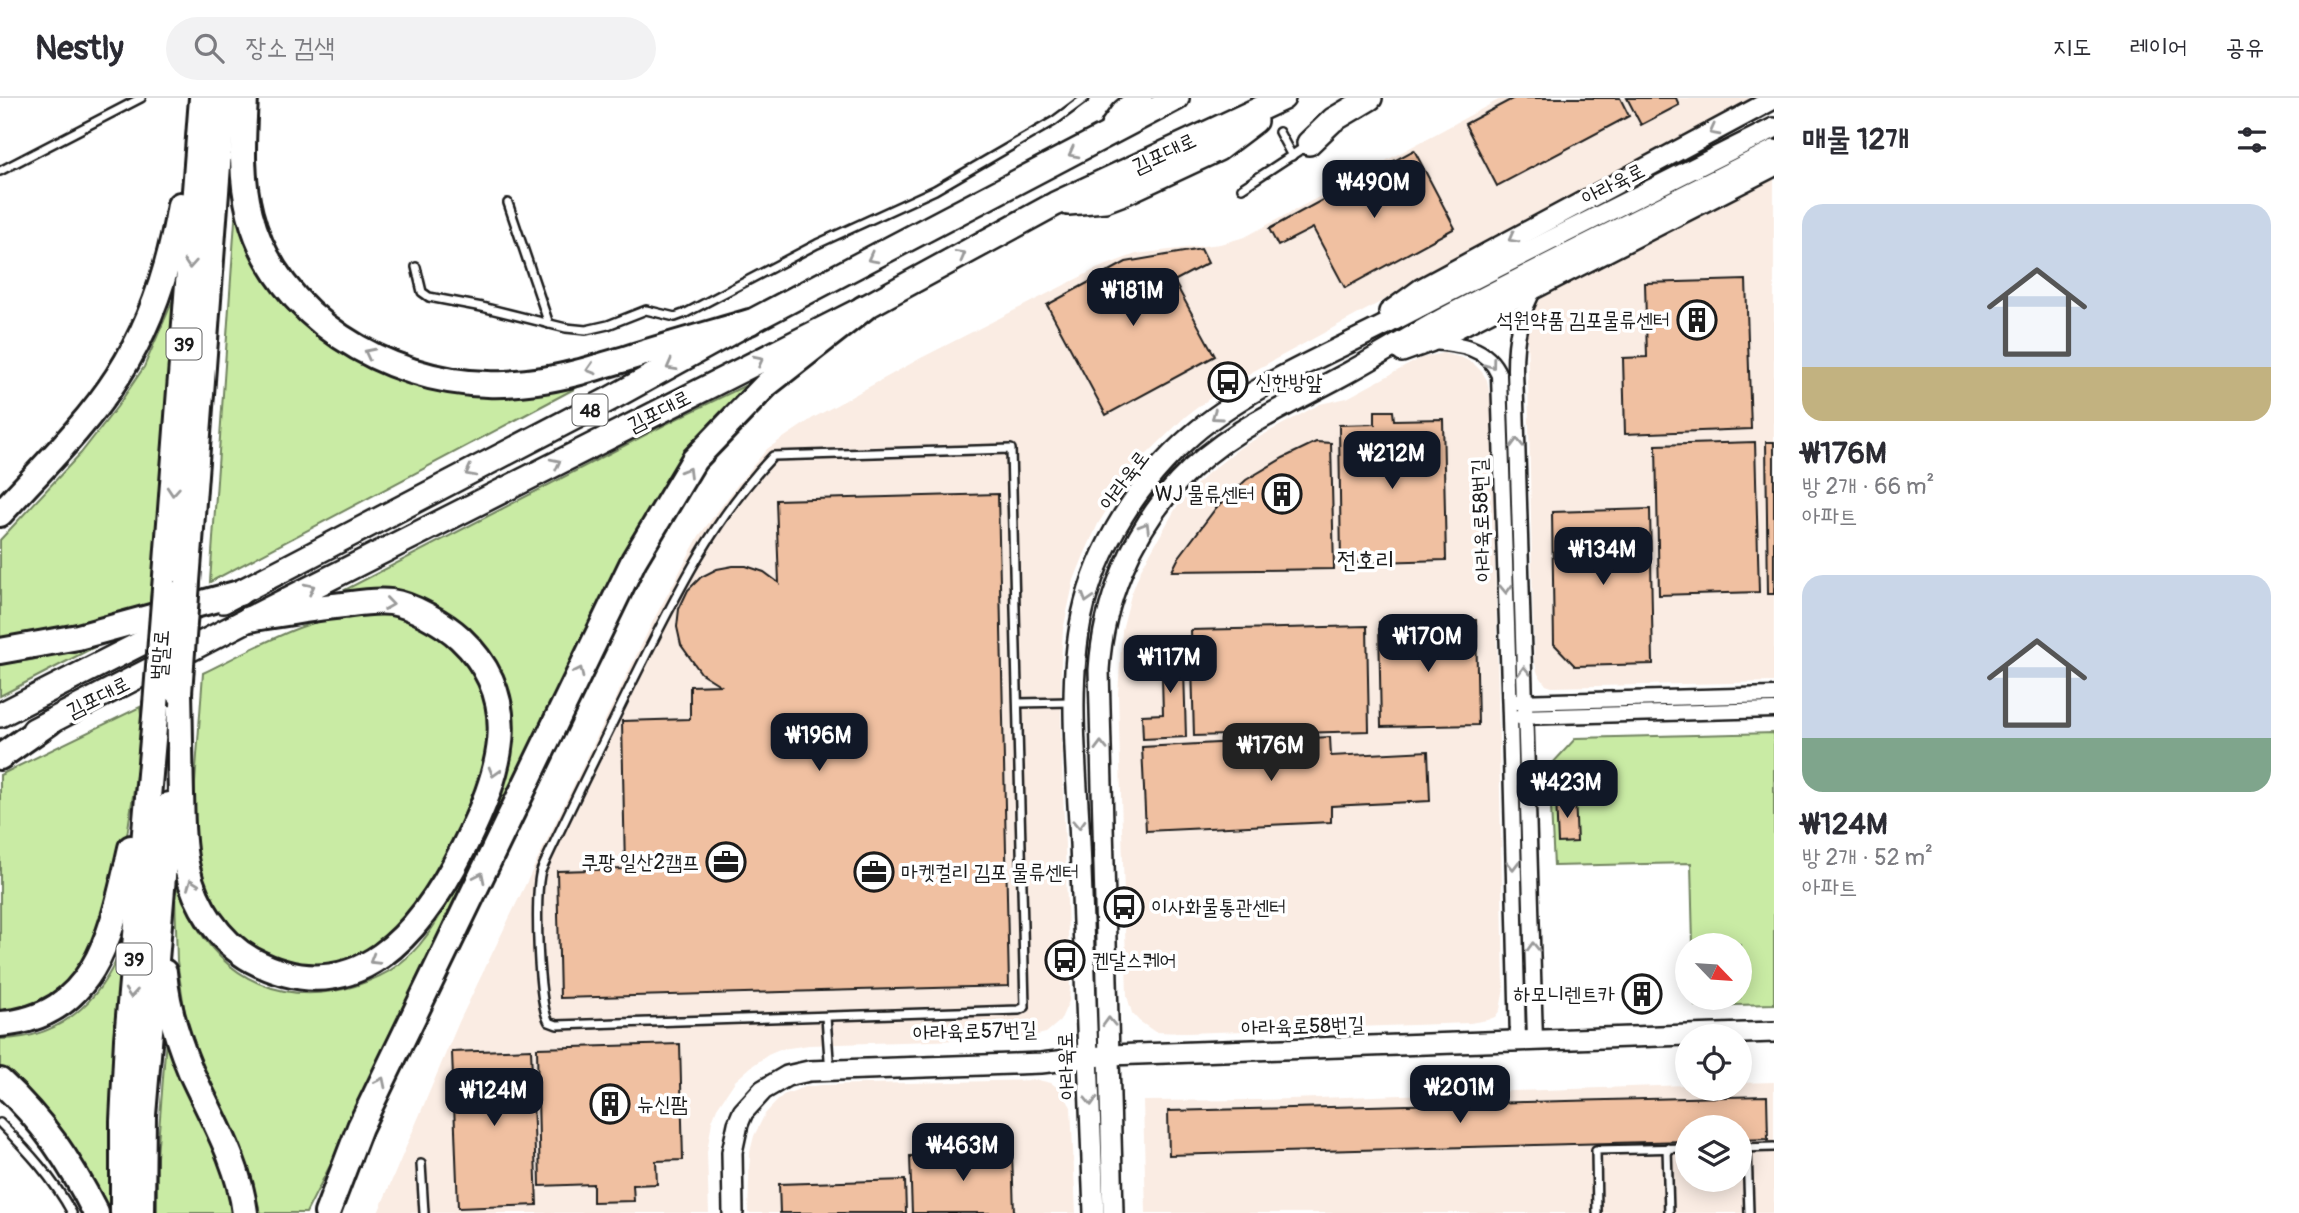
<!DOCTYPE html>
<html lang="ko">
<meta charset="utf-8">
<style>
:root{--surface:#fff;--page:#f2f2f3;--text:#2b2b33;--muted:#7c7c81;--line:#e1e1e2;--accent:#111827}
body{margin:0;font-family:Pangolin,"Poor Story",sans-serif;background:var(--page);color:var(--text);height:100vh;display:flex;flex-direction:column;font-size:26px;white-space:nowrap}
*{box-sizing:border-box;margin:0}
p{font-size:23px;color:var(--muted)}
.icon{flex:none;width:38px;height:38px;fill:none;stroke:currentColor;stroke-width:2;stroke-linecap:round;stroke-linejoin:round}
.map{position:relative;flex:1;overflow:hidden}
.panel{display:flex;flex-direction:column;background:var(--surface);width:525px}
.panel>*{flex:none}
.needle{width:46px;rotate:115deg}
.controls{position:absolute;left:1675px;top:835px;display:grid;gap:14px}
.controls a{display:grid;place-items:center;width:77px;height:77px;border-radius:50%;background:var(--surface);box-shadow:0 4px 18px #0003;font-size:35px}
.price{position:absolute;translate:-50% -60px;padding:0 16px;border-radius:14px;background:var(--accent);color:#fff;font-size:23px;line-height:46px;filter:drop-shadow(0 2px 4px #0008)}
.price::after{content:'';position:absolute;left:50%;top:42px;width:21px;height:16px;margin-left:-10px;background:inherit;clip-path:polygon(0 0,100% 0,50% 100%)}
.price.on{background:#222;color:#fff}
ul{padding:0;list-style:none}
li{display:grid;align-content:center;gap:14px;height:371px;padding:0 28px}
li span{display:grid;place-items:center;height:217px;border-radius:21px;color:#555}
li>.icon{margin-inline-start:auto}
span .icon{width:126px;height:126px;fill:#fffc;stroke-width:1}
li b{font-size:30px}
h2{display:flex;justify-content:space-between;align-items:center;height:84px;padding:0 28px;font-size:30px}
header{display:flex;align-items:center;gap:42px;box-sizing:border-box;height:98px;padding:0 35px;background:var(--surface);border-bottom:2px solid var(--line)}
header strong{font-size:33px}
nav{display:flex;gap:38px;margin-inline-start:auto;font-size:24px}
.search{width:490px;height:63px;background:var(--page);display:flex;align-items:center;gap:18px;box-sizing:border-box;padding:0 24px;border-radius:38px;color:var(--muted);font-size:26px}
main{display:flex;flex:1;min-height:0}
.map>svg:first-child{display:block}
</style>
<header>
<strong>Nestly</strong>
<div class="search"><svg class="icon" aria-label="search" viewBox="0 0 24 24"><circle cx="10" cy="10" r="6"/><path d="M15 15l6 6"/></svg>장소 검색</div>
<nav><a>지도</a><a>레이어</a><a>공유</a></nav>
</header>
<main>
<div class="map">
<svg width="1774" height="1115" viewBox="0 0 1774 1115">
<rect width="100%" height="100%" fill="#fff"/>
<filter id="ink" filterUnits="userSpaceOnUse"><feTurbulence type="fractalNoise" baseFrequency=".0143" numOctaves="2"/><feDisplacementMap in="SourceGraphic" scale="14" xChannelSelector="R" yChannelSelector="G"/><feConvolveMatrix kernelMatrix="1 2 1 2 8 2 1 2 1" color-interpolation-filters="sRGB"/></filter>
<g filter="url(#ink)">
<g fill="#faece3" fill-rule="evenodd">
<path d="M1502,0H1755L1252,274L1213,298L1186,318L1145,358L1127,379L1098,426L1084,457L1074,482L1063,532L1061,564V636L1070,891L1069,903L1060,923L1046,935L1024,940L809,947L782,951L768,957L752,968L735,983L717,1010L712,1023L707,1054L709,1115H378L459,924L654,521L699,438L738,386L767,351L813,320L921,260L1096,171L1136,156L1220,146L1245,139Z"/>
<path d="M1774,73V584L1552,589L1546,587L1538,576L1534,563L1527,231L1532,210L1547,195L1571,182Z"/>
<path d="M1443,255L1463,260L1474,266L1482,274L1487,282L1492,308L1504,890L1500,912L1495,919L1487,922L1470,925L1186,935L1155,934L1139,923L1132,915L1127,898L1118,597L1122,532L1131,497L1141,471L1176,410L1189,394L1207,376L1241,349L1320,306L1347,300L1421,260Z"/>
<path d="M1038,982L1051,985L1061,992L1071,1009L1076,1115H748L750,1054L754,1038L765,1016L783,997L805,989L822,987Z"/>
<path d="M1774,984V1115H1146L1143,1003L1260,1002L1687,987V990H1740V985ZM1687,1029H1740V1082H1687Z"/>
</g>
<g fill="#c9eba4" stroke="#728460" stroke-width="2">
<path d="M236,108L301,220L324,242L349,259L390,275L608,273L210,484Z"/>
<path d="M179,188L150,505L122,520L0,550V442L81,355L117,309L144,269Z"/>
<path d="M765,278L704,335L664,387L626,452L514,685L452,806L347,1034L306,1115H261L240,1048L200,964L187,929L177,863L175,796L178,789C181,799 187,808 191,818C224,883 285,909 355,888C370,883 385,877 398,867C407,860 417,851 424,841C440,822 450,799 462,778C482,739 518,673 511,628C509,619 501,609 496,601C480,573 463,546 447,518L333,498L676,321Z"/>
<path d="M380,511L441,532L479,576L495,631L469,727L388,851L322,874L247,851L206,801L191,740L203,575C262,546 313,516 380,511Z"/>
<path d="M100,546L0,598V566L31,562Z"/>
<path d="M140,609L143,631L123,764L74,893L0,925V677Z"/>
<path d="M1774,635V906L1695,908V900H1740V847H1693L1691,765L1554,768L1549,669L1576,640Z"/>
<path d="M127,836L113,1115H104L0,978V941C67,941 107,895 127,836Z"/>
<path d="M167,927L241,1115H157V1059Z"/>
</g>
<g fill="#f0c0a1" stroke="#1c1c1c" stroke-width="2">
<path d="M1514,0H1620L1629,18L1497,88L1465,26Z"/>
<path d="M1627,0H1676L1679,7L1641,27Z"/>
<path d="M1414,52L1455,130L1345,190L1313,130L1278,148L1269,131Z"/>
<path d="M1201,151L1208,165L1174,183L1215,258L1106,317L1047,207L1126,164Z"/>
<path d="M1746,182L1751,331L1625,336L1623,260L1647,259L1645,185Z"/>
<path d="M1375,313H1393L1394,322L1443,321L1446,462L1341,465L1339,327L1375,326Z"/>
<path d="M1316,344L1331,345L1334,471L1172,473L1179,459L1216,410L1246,382L1283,360Z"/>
<path d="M1755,344L1759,494L1659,497L1656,347Z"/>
<path d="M1766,344H1774V496H1768Z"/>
<path d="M998,396L1009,888L560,900L557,773L625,771L622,623L690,621V588L720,587L701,575L681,547L677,529L679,511L688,492L701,479L717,471L733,468H746L764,474L779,485L776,402Z"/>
<path d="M1650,411L1653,566L1575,568L1554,546L1552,414Z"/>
<path d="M1476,522L1478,627L1381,629L1379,524Z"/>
<path d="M1367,528L1369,633L1194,638L1191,532Z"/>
<path d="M1183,539L1186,639L1143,641L1142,617L1163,616L1161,540Z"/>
<path d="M1330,639L1331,658L1428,653L1430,703L1331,708V724L1146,733L1142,649Z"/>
<path d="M1575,699L1577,744L1558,745L1556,700Z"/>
<path d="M1657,888V903L1628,905V890Z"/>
<path d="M680,946L683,1062L656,1063L657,1086L633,1087L634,1103L593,1104V1086L540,1088L537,950Z"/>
<path d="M531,951L537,1107L458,1110L452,954Z"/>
<path d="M1767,998L1768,1041L1740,1042V1029H1687V1043L1169,1057L1168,1013Z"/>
<path d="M1012,1054L1014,1115H912L910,1058Z"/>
<path d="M905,1082L906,1115H780L779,1086Z"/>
</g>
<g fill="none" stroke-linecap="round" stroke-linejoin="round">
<g stroke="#1c1c1c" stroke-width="12">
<g id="service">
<path d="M1279,34L1292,58"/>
<path d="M0,73L141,0"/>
<path d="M1242,90L1306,48"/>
<path d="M508,105L549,226"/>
<path d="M416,169L422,194L429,199L482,209L566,230L586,232L608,227L646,212L675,219L686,215L817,146L935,92L1054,23L1085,0"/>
<path d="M1011,351L1025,909L1019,912L557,927L549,924C538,907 534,794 541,773C570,710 601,649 631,587C672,505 710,424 773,358Z"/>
<path d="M1018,605L1071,604"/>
<path d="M826,919L829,961"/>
<path d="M0,1025C28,1053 53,1080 72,1115"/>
<path d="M1667,1050L1669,1115"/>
<path d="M1740,1050L1774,1049"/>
<path d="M1747,1050L1749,1115"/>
<path d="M421,1066L424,1115"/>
<path d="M1597,1115L1596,1052L1687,1050"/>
</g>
</g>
<g stroke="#1c1c1c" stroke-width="19">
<g id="minor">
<path d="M1431,244C1459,246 1487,248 1499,277L1510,619L1518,942"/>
<path d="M1517,604L1774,597"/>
<path d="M1519,619L1774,612"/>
<path d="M1535,942L1515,271C1515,239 1520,216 1536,188"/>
</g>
</g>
<g stroke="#1c1c1c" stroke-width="24">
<g id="tertiary">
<path d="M1389,214L1422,190L1774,1"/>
<path d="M1402,254L1430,244L1774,68"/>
<path d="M733,1115L732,1054L738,1026L743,1014L763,992L787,978L809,973L1041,965L1110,957L1774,934"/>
<path d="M1094,1115C1090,992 1085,869 1080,745C1077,672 1067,589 1082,517C1097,448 1139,383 1192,337C1245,291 1322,259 1385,227C1514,160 1644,95 1774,30"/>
<path d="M1113,1115L1099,572C1103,504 1132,435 1178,384C1226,332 1290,307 1351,273C1382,256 1412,237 1443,220C1552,163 1664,108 1774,52"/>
</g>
</g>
<g stroke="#1c1c1c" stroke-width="28">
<g id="primary">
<path d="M1113,28L1123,14L1140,0"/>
<path d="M1309,45L1333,22L1370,0"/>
<path d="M1068,105L1105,102L1126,94L1218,51L1255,23"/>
<path d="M223,503L610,301L750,224L1177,0"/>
<path d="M0,617L177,527"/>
<path d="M34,632L249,521L864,210L1055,106L1283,0"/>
</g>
</g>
<g stroke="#1c1c1c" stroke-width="30">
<g id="trunk">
<path d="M245,0C243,39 240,78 250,116C276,219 387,284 488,286C503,287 520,285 536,283C567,279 598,269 628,260C669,247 709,236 750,224"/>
<path d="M0,416C40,372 86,328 118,278C152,225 170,168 180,107"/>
<path d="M187,484L223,0"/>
<path d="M165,491L202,0"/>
<path d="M0,553L78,539L239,495"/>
<path d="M179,595C180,629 180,662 181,696C182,720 181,746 187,770C195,806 219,844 252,862C356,917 422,833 464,749C499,678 527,603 460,540C445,526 412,507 391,504C376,502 358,505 343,507C312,510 280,516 249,521"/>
<path d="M0,659L50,624"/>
<path d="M164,874C167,908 178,943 191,974C212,1020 239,1064 245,1115"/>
<path d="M0,926C99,919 113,828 131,750"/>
<path d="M0,983C44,1024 69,1062 96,1115"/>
<path d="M123,1115V1023L127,941L156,607"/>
<path d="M142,1115L143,1017L169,707"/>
<path d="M327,1115L360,1029L634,462L694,362L767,286L864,210"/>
</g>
</g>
<use href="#service" stroke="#fff" stroke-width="7"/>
<use href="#minor" stroke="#fff" stroke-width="14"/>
<use href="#tertiary" stroke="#fff" stroke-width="19"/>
<use href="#primary" stroke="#fff" stroke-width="23"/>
<use href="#trunk" stroke="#fff" stroke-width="24"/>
<g stroke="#1c1c1c" stroke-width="30" stroke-linecap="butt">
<g id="trunk-bridge">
<path d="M179,595L187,484"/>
<path d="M156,607L165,491"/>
</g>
</g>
<use href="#trunk-bridge" stroke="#fff" stroke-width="24"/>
</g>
<defs><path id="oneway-chevron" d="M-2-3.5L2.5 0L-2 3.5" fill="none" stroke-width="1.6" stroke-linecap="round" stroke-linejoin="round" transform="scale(1.75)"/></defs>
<g stroke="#999">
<use href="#oneway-chevron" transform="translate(1714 33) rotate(152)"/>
<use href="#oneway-chevron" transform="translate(1073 55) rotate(152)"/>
<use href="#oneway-chevron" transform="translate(1513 140) rotate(152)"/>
<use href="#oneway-chevron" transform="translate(961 157) rotate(-29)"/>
<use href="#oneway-chevron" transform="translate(872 160) rotate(152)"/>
<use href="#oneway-chevron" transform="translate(190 166) rotate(94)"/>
<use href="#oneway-chevron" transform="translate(369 255) rotate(-153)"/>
<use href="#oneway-chevron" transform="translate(759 262) rotate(-27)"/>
<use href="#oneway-chevron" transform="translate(1491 266) rotate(53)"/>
<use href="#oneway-chevron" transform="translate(671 268) rotate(151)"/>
<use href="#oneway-chevron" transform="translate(591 271) rotate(163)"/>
<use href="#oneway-chevron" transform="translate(1216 318) rotate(145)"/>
<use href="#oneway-chevron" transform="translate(1517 345) rotate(-92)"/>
<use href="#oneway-chevron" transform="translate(556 365) rotate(-27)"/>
<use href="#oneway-chevron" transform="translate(470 374) rotate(152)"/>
<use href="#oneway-chevron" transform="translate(687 374) rotate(-59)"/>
<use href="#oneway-chevron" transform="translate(173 393) rotate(94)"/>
<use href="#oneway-chevron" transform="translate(1145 429) rotate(-59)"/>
<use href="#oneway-chevron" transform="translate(310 490) rotate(-27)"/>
<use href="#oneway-chevron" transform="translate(1506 491) rotate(88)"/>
<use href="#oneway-chevron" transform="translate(1087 500) rotate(107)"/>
<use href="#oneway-chevron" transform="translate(389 506) rotate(8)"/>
<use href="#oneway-chevron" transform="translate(1524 573) rotate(-92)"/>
<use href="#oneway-chevron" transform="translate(579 574) rotate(-64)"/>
<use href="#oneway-chevron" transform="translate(1101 648) rotate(-91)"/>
<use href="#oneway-chevron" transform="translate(494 674) rotate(106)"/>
<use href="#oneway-chevron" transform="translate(1079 726) rotate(88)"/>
<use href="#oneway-chevron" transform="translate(1513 767) rotate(89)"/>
<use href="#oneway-chevron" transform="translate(480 779) rotate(-64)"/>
<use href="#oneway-chevron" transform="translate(192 786) rotate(-110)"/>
<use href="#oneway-chevron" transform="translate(1533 849) rotate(-92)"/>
<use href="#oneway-chevron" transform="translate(374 862) rotate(149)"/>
<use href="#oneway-chevron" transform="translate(131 895) rotate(95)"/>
<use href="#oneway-chevron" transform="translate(1109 924) rotate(-92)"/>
<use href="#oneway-chevron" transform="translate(381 984) rotate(-64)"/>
<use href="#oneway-chevron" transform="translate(1091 1003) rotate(88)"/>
</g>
</g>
<defs>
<g id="building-ring" transform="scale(2.0125)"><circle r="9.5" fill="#fff" stroke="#1c1c1c" stroke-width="1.5"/><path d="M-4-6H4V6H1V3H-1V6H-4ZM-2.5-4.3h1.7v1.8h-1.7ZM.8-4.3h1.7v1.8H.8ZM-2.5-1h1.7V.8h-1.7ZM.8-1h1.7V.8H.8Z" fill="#1c1c1c"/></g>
<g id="bus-ring" transform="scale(2.0125)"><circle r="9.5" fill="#fff" stroke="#1c1c1c" stroke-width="1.5"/><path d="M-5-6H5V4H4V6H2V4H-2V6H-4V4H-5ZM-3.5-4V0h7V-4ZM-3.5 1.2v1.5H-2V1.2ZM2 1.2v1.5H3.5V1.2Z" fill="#1c1c1c"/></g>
<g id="office-ring" transform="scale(2.0125)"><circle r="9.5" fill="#fff" stroke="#1c1c1c" stroke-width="1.5"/><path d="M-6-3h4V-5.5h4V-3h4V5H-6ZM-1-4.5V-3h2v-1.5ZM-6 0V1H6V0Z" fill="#1c1c1c"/></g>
</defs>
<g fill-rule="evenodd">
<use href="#building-ring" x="1697" y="222"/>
<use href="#bus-ring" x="1228" y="284"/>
<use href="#building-ring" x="1282" y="396"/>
<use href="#office-ring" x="726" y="764"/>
<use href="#office-ring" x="874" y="774"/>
<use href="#bus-ring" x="1124" y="809"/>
<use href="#bus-ring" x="1065" y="862"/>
<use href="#building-ring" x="1642" y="896"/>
<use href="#building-ring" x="610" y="1006"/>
</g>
<g text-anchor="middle" stroke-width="7" stroke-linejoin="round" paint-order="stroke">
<g fill="#fff" stroke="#606060" stroke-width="2">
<rect x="166.5" y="230.5" width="35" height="31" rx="5"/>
<rect x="572.5" y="296.5" width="35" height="31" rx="5"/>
<rect x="116.5" y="845.5" width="35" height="31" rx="5"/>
</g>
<g font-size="19" font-weight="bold" fill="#1c1c1c">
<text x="184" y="253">39</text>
<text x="590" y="319">48</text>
<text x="134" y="868">39</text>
</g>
<g font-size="21" fill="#1c1c1c" stroke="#fff">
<text transform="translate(1164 55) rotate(-25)" y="7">김포대로</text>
<text transform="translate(1613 86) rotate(-27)" y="7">아라육로</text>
<text transform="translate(659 313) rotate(-27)" y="7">김포대로</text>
<text transform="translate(1124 382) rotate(-53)" y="7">아라육로</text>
<text transform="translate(1481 422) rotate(-92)" y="7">아라육로58번길</text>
<text transform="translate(160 557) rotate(-86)" y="7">벌말로</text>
<text transform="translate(98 599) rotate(-27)" y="7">김포대로</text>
<text transform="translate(1303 928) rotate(-2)" y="7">아라육로58번길</text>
<text transform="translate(975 933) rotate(-2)" y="7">아라육로57번길</text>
<text transform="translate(1066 968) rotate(-92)" y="7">아라육로</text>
</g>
<g font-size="21" fill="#1c1c1c" stroke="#fff" text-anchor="start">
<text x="1670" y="229" text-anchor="end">석원약품 김포물류센터</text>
<text x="1255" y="291">신한방앞</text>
<text x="1255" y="403" text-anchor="end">WJ 물류센터</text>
<text x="699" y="771" text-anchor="end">쿠팡 일산2캠프</text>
<text x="901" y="781">마켓컬리 김포 물류센터</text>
<text x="1151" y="816">이사화물통관센터</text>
<text x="1092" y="869">켄달스퀘어</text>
<text x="1615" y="903" text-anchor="end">하모니렌트카</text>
<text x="637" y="1013">뉴신팜</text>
</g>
<g font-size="24" fill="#1c1c1c" stroke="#fff">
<text x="1366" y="470">전호리</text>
</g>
</g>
</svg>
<div class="controls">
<a><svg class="needle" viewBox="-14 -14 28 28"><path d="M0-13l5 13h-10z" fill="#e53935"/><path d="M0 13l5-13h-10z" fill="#7c7c81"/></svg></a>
<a><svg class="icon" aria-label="locate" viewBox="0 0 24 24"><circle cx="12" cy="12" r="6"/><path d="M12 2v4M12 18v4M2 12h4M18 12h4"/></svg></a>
<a><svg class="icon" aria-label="layers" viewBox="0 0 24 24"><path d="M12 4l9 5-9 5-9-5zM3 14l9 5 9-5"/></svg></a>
</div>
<b class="price" style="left:1374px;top:122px">₩490M</b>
<b class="price" style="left:1133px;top:230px">₩181M</b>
<b class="price" style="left:1392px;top:393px">₩212M</b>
<b class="price" style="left:1603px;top:489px">₩134M</b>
<b class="price" style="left:1428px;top:576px">₩170M</b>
<b class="price" style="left:1170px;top:597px">₩117M</b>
<b class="price" style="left:819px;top:675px">₩196M</b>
<b class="price on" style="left:1271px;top:685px">₩176M</b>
<b class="price" style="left:1567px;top:722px">₩423M</b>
<b class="price" style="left:1460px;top:1027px">₩201M</b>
<b class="price" style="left:494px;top:1030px">₩124M</b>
<b class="price" style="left:963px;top:1085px">₩463M</b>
</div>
<section class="panel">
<h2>매물 12개<svg class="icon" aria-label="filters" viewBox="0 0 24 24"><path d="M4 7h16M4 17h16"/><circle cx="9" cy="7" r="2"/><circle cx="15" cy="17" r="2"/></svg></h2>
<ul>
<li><span style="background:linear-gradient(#c9d6e8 75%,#c2b280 0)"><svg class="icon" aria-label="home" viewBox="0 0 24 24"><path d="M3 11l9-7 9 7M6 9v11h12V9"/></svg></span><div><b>₩176M</b><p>방 2개 · 66 m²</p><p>아파트</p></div></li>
<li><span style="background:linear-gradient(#c9d6e8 75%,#7fa58c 0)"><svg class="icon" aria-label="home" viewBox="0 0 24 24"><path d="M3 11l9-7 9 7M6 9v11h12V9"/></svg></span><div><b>₩124M</b><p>방 2개 · 52 m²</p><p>아파트</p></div></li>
</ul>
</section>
</main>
